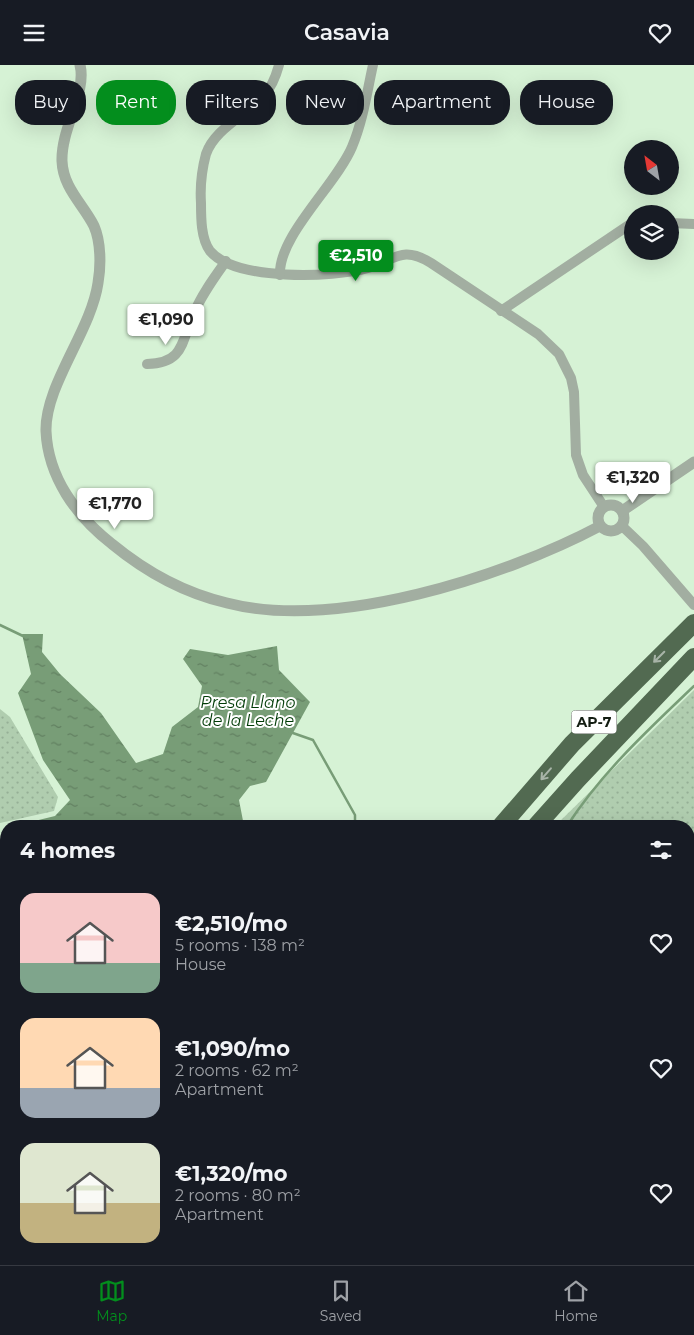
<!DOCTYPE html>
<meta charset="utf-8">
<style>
:root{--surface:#171b24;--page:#242831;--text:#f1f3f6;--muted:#9ea1a6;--line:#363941;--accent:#038e1d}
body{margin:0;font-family:Montserrat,sans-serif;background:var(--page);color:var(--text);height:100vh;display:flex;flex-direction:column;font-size:19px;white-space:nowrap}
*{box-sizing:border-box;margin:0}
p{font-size:16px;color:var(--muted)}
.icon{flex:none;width:28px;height:28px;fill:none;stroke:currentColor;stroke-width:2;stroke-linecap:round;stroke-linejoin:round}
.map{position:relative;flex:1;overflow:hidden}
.details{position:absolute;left:0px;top:755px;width:695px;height:445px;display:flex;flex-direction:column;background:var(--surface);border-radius:20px 20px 0 0;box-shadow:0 5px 20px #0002}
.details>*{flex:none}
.guide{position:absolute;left:15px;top:15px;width:665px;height:45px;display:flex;gap:10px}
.needle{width:32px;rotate:329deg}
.buttons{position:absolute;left:624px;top:75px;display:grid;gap:10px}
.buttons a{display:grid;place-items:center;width:55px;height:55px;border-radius:50%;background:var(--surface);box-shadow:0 5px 20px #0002;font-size:25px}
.price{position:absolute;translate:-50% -42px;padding:0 11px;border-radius:5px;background:#fff;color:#222;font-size:16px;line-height:32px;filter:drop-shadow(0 1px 2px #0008)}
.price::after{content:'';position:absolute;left:50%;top:30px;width:15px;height:11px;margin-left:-8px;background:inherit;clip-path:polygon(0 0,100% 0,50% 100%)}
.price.current{background:var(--accent);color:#fff}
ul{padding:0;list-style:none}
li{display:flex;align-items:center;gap:15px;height:125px;padding:0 20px}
li span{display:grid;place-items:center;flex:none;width:140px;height:100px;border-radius:15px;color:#555}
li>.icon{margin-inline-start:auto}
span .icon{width:60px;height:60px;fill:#fffc;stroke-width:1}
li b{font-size:21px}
h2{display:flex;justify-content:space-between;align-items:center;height:60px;padding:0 20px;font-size:21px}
.pill{padding:0 18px;border-radius:20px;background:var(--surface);box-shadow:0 5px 20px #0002;font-size:18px;line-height:45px}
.pill.current{background:var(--accent);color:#fff}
header{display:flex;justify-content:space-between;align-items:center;height:65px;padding:0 20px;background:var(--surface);font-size:22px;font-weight:600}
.tab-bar{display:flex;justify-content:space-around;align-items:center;height:70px;border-top:1px solid var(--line);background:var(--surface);font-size:14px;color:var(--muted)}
.tab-bar a{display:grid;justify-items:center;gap:2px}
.tab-bar .current{color:var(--accent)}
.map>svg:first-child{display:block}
</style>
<header><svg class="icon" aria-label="menu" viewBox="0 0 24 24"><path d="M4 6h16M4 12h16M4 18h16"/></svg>Casavia<svg class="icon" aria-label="heart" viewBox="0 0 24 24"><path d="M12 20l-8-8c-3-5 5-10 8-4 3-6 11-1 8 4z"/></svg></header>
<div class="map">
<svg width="694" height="1200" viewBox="0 0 694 1200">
<defs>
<pattern id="grass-dots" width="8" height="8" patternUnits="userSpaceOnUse" patternTransform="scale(1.25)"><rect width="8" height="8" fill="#b0cdaf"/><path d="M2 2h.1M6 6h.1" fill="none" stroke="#96b096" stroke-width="1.8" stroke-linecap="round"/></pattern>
<pattern id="water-ripples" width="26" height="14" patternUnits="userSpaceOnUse" patternTransform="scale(1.25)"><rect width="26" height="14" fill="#789d77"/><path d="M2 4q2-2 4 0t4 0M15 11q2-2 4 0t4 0" fill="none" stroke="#617f60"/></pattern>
</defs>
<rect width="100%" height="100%" fill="#d6f2d5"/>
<g fill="url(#grass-dots)">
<path d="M694,625V820L692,814L689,815V761H555Z"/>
<path d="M0,644L10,652L58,732L54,746L0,758Z"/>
<path d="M0,775L6,779V1155L0,1152Z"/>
<path d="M694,998V1200H198L204,1194H689V999Z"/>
</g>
<path fill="url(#water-ripples)" d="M22,569H43L42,587L60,609L101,648L136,698L163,689L172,662L198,642L202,621L183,594L190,584L228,590L277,581L279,605L310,637L266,717L250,721L239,735L244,761H14L55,751L70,735L43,695L18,628L31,609Z"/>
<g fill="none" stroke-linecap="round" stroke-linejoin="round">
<g stroke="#789d77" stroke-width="2.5">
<path d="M0,560L23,571"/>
<path d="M290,667L313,675L355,750V761"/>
<path d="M567,761C602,707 648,665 694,621"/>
<path d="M641,1194L642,1200"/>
</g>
<g stroke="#a2aea1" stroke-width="10">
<path d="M279,0C276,11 272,22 264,30C247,50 215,63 206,89C202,104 200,123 201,138C201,153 201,174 210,186C235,216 333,213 368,203C395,195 402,180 431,198L538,269L559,289L571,313L574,327L576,390L583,410L604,442"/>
<path d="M670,158L694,159"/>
<path d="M280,210C278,171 336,120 352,82C363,56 367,27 373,0"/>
<path d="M501,246L632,158"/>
<path d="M147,299C185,298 181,276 194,248C202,229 214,213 226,196"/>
<path d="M622,461L643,481L694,540"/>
<path d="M473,1194L476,1200"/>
<path d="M516,1194V1200"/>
<path d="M614,1194L617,1200"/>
</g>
<g stroke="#a2aea1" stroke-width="11">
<path d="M80,0C87,27 61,63 62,96C63,123 83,139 94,161C101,177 101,201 98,218C91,266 45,320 46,366C48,412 76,451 112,479C146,507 184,528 227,538C335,566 504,512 600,461"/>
<circle cx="611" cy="453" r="13"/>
<path d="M622,446L694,397"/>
</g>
<g stroke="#526a51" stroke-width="18">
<path d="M501,761L572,679L694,558"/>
<path d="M536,761L578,714L694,592"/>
<path d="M143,1200L150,1194"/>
<path d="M182,1200L188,1194"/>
</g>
</g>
<defs><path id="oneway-shaft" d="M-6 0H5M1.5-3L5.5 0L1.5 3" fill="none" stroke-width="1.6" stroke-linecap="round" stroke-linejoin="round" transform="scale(1.25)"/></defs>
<g stroke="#a8b4a8">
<use href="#oneway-shaft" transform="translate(659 592) rotate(135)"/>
<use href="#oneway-shaft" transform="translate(546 709) rotate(131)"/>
</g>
<g text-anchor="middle" stroke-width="4" stroke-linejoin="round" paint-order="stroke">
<rect fill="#fff" stroke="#5a6159" stroke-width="1" x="571.5" y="645.5" width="45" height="23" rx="4"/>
<g font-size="14" font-weight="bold" fill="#131d12">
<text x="594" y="662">AP-7</text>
</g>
<g font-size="16" font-style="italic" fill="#003b06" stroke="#fff">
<text x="248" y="643">Presa Llano<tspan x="248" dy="18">de la Leche</tspan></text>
</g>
</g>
</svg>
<div class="buttons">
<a><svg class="needle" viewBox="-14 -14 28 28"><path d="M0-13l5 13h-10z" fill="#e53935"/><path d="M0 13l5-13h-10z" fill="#9ea1a6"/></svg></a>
<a><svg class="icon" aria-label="layers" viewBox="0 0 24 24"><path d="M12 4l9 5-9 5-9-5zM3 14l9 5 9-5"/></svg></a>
</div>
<b class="price current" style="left:356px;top:217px">€2,510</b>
<b class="price" style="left:166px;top:281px">€1,090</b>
<b class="price" style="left:633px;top:439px">€1,320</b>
<b class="price" style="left:115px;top:465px">€1,770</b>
<div class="guide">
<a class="pill">Buy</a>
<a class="pill current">Rent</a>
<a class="pill">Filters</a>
<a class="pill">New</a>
<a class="pill">Apartment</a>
<a class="pill">House</a>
</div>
<section class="details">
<h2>4 homes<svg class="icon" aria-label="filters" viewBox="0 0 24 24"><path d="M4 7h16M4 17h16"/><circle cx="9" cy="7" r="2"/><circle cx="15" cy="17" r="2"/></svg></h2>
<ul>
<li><span style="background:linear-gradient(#f6c9c9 70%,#7fa58c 0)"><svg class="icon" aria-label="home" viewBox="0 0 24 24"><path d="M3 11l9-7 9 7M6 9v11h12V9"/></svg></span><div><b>€2,510/mo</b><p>5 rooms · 138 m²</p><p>House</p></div><svg class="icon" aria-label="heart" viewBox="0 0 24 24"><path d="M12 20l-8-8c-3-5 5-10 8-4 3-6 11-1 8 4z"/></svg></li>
<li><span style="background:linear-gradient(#ffd9b3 70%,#9aa5b1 0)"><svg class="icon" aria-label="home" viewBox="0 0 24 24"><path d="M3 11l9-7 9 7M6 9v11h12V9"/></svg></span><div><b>€1,090/mo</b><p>2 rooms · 62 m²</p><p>Apartment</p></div><svg class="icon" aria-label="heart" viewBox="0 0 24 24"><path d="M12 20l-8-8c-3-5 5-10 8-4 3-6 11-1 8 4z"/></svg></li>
<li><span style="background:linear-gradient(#dfe7d0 60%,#c2b280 0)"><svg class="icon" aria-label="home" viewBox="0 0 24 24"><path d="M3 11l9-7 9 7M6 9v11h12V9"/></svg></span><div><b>€1,320/mo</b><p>2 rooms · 80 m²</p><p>Apartment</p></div><svg class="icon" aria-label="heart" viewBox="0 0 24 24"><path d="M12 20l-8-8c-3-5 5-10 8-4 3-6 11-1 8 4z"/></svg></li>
</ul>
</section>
</div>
<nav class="tab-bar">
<a class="current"><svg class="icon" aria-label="map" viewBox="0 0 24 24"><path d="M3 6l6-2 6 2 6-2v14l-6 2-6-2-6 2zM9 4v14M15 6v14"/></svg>Map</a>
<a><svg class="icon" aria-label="saved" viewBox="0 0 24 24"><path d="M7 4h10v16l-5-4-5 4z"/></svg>Saved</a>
<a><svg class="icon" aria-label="home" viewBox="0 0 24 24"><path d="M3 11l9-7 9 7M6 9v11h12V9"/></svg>Home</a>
</nav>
